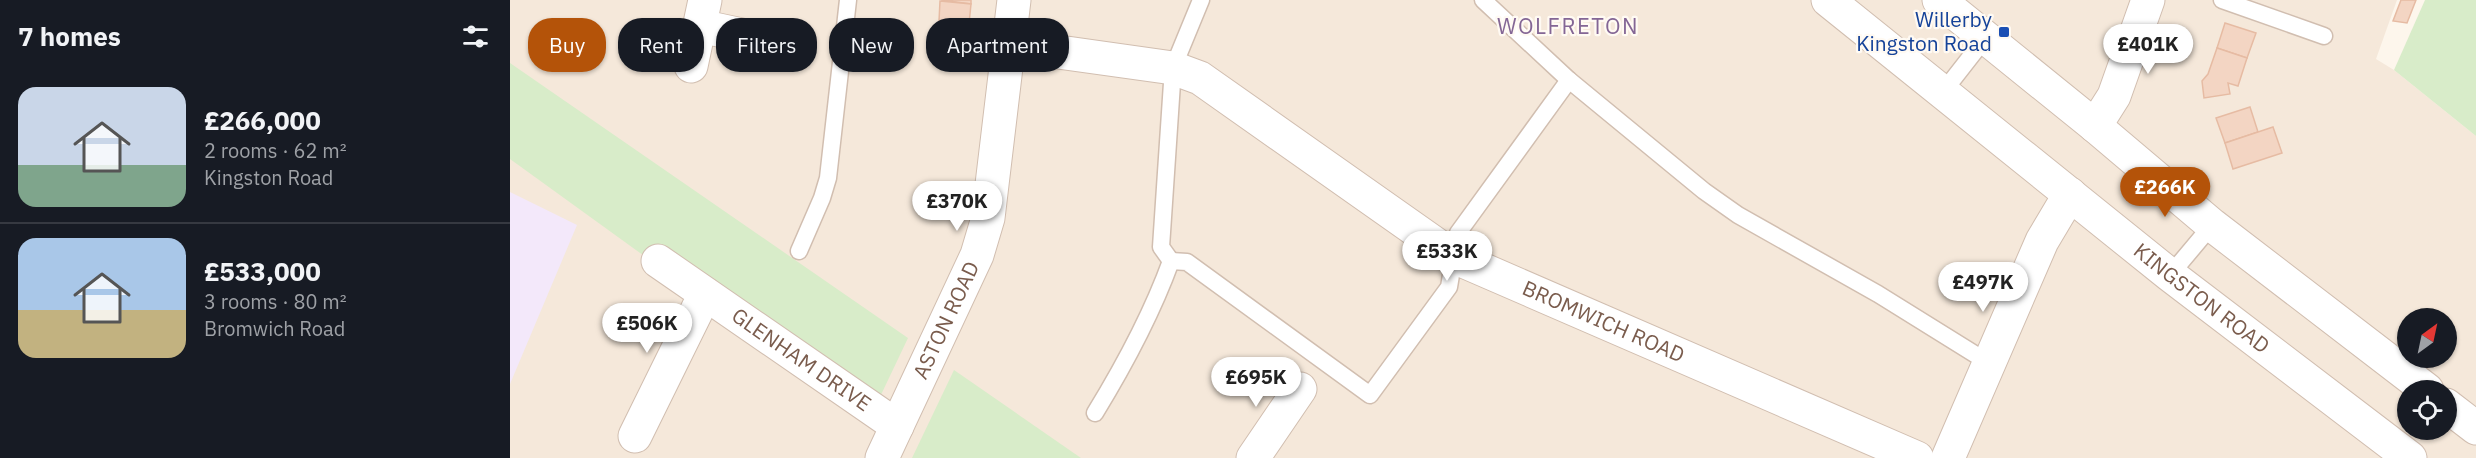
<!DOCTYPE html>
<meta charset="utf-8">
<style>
:root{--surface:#171b24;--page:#20242c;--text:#f1f3f6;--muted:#9ea1a6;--line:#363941;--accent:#b45309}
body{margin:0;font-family:"IBM Plex Sans",sans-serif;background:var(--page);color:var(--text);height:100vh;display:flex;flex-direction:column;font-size:22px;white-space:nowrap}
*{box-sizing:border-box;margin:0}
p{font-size:20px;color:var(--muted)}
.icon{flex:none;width:33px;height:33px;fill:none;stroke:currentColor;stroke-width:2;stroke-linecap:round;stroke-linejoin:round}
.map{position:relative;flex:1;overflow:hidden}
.sheet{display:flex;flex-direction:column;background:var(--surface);width:510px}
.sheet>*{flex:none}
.guide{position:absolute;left:18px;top:18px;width:570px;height:54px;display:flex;gap:12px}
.needle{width:39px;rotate:33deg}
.buttons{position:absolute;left:1887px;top:308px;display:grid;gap:12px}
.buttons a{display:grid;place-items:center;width:60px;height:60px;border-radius:50%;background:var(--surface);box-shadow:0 2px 4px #0004;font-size:30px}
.price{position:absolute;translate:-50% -51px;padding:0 14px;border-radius:21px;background:#fff;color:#222;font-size:20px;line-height:39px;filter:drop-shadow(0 2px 3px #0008)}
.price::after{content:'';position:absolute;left:50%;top:36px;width:18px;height:14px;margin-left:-9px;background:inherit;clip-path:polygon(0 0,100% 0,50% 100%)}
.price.active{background:var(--accent);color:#fff}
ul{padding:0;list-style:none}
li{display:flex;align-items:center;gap:18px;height:150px;padding:0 18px}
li+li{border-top:2px solid var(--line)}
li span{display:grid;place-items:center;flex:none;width:168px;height:120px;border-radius:18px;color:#555}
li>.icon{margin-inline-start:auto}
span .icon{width:72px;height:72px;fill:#fffc;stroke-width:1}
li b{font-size:26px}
h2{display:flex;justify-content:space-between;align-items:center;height:72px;padding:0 18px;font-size:26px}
.tag{padding:0 21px;border-radius:24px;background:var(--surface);box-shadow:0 2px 4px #0004;font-size:21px;line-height:54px}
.tag.active{background:var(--accent);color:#fff}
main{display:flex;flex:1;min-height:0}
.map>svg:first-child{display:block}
</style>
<main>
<section class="sheet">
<h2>7 homes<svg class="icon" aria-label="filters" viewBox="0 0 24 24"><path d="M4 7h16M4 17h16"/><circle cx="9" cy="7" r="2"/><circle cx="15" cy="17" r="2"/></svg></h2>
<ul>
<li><span style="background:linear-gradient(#c9d6e8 65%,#7fa58c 0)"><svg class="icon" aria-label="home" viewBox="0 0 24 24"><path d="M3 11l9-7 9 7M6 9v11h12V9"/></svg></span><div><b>£266,000</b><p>2 rooms · 62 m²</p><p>Kingston Road</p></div></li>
<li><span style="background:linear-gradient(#a9c7e8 60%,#c2b280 0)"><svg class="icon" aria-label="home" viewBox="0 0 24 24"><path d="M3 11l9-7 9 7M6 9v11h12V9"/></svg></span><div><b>£533,000</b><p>3 rooms · 80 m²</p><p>Bromwich Road</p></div></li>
</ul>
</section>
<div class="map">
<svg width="1966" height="458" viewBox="0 0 1966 458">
<rect width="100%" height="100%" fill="#fdf6ec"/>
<path fill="#f5e8da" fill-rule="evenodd" d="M0,0H1887L1866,59L1884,70L1966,136V458H0ZM1898,318H1936V357H1898ZM1898,390H1936V429H1898Z"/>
<path fill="#f3e8fa" d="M0,192L67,225L0,384Z"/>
<g fill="#d8ecc9">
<path d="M1915,0H1966V136L1884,70Z"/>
<path d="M0,63L398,338L369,399L146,245L137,258L0,159Z"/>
<path d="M444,370L571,458H402Z"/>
</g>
<g fill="#f3d5c3" stroke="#e6bba3" stroke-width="1.5">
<path d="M431,0H461V4Z"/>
<path d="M1891,0H1906L1897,23L1883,21Z"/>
<path d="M430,1L461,4L459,24L429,21Z"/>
<path d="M1715,23L1746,33L1737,58L1707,48Z"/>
<path d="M1707,48L1737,58L1728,86L1718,83L1720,94L1694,98L1692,81L1698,74Z"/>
<path d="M1740,107L1748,132L1715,143L1706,118Z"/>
<path d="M1763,127L1772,153L1723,169L1715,143Z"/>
</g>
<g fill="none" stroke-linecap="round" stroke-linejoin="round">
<g stroke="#d1beb0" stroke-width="19">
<g id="service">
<path d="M973,0L1059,80L1194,191L1228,215L1368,294L1479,363"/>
<path d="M1712,0L1814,36"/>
<path d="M1433,92L1476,37"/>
<path d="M289,251L312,198L318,178L338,0"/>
<path d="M661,261L677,262L860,395L939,287L948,233L1059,80"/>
<path d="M661,261L651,247L663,68L691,0"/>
<path d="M1660,275L1702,225"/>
<path d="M585,413C615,364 641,316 661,261"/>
</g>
</g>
<g stroke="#d1beb0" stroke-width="35">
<g id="minor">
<path d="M190,26L241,37"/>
<path id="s1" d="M499,45L663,68L690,78L944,257L1407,458"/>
<path d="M181,66L195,0"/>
<path d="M1585,126L1604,96L1638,0"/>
<path id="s2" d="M148,261L387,426"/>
<path d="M125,436L195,294"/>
<path id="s3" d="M372,458L467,255L478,218L504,0"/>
<path d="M743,458L790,389"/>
<path d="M1438,458L1532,241L1560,194"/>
</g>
</g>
<g stroke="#d1beb0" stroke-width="35">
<g id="tertiary">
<path id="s4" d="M1318,0L1660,275L1900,458"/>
<path d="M1429,0L1585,126L1702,225L1917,390"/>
<path d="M1936,405L1966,428"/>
</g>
</g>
<use href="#service" stroke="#fff" stroke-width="16"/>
<use href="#minor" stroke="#fff" stroke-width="33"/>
<use href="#tertiary" stroke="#fff" stroke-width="33"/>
</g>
<rect fill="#1a4fb4" stroke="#fffaf3" stroke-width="2" x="1488" y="26" width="12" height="12" rx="3"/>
<g text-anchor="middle" stroke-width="4.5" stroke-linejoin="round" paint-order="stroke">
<g font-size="21" fill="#164399" stroke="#fffaf3" text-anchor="end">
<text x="1482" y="27">Willerby<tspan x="1482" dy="24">Kingston Road</tspan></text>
</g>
<g font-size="21" fill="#7a5c4d" stroke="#fffaf3">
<text dy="7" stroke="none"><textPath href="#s4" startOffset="478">KINGSTON ROAD</textPath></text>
<text dy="7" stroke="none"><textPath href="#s3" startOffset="152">ASTON ROAD</textPath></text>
<text dy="7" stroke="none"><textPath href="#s1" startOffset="668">BROMWICH ROAD</textPath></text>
<text dy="7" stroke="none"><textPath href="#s2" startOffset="174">GLENHAM DRIVE</textPath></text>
</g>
<g font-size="22" letter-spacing="1.5" fill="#846695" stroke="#fffaf3">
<text x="1058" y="34">WOLFRETON</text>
</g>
</g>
</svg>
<div class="buttons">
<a><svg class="needle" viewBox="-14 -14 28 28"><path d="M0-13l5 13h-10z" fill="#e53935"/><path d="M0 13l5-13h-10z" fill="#9ea1a6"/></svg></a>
<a><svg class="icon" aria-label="locate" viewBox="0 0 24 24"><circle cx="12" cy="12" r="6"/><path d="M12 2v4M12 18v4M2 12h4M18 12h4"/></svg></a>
</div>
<b class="price" style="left:1638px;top:75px">£401K</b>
<b class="price active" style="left:1655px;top:218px">£266K</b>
<b class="price" style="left:447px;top:232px">£370K</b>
<b class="price" style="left:937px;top:282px">£533K</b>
<b class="price" style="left:1473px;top:313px">£497K</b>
<b class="price" style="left:137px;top:354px">£506K</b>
<b class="price" style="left:746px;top:408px">£695K</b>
<div class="guide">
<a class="tag active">Buy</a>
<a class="tag">Rent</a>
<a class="tag">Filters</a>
<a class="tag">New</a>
<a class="tag">Apartment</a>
</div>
</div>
</main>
